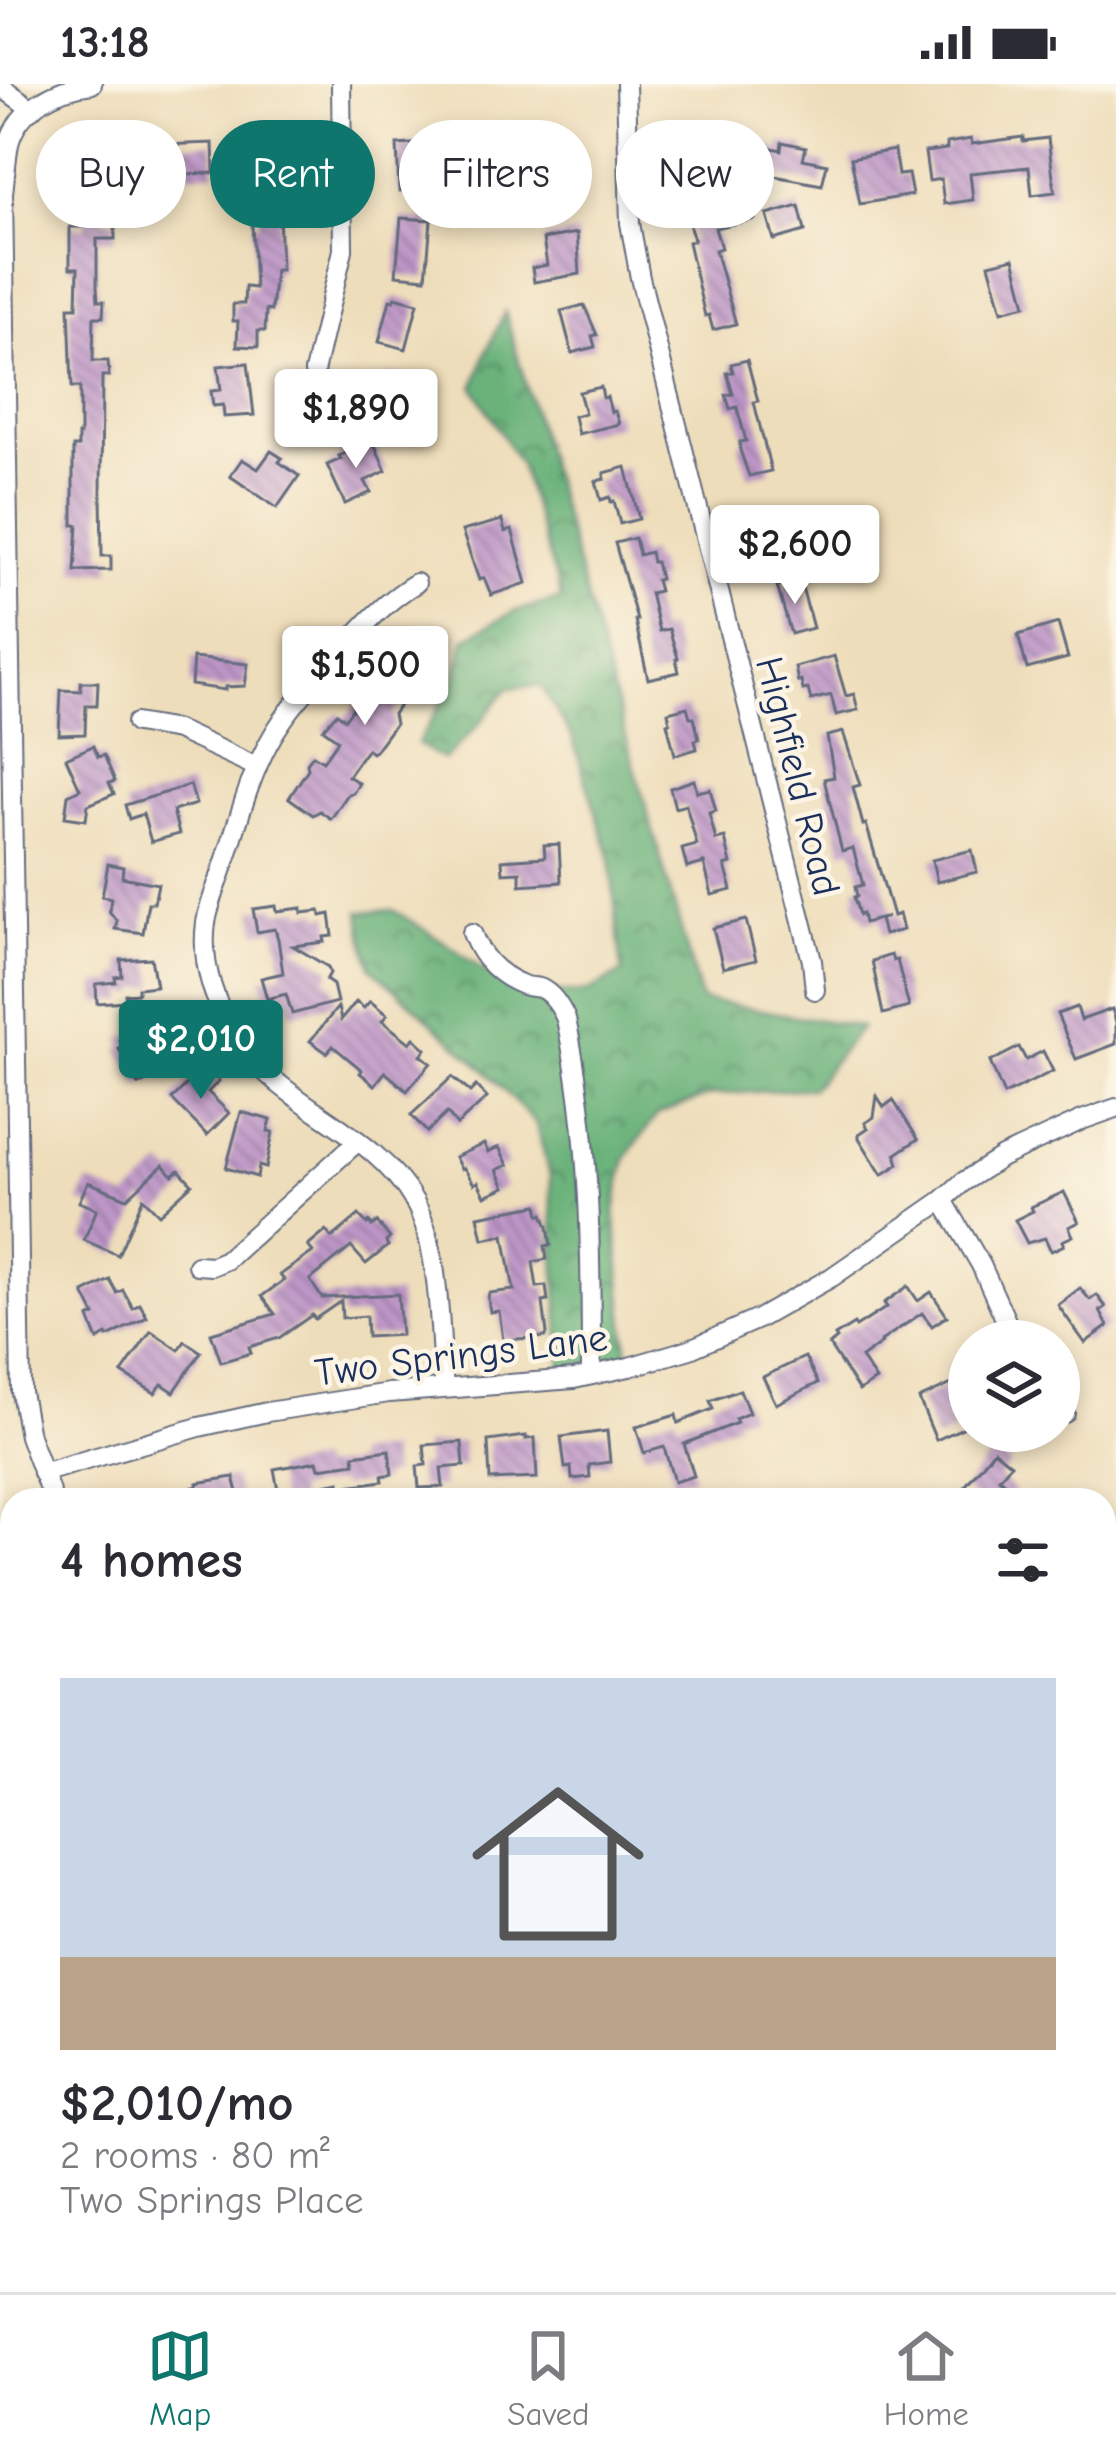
<!DOCTYPE html>
<meta charset="utf-8">
<style>
:root{--surface:#fff;--page:#f2f2f3;--text:#2b2b33;--muted:#7c7c81;--line:#e1e1e2;--accent:#0f766e}
body{margin:0;font-family:"Comic Neue",sans-serif;background:var(--page);color:var(--text);height:100vh;display:flex;flex-direction:column;font-size:45px;white-space:nowrap}
*{box-sizing:border-box;margin:0}
p{font-size:39px;color:var(--muted)}
.icon{flex:none;width:66px;height:66px;fill:none;stroke:currentColor;stroke-width:2;stroke-linecap:round;stroke-linejoin:round}
.map{position:relative;flex:1;overflow:hidden}
.drawer{position:absolute;left:0px;top:1404px;width:1116px;height:804px;display:flex;flex-direction:column;background:var(--surface);border-radius:36px 36px 0 0;box-shadow:0 6px 18px #0003}
.drawer>*{flex:none}
.guide{position:absolute;left:36px;top:36px;width:1044px;height:108px;display:flex;gap:24px}
.tools{position:absolute;left:948px;top:1236px;display:grid;gap:24px}
.tools a{display:grid;place-items:center;width:132px;height:132px;border-radius:50%;background:var(--surface);box-shadow:0 6px 18px #0003;font-size:60px}
.price{position:absolute;translate:-50% -102px;padding:0 27px;border-radius:12px;background:#fff;color:#222;font-size:39px;line-height:78px;filter:drop-shadow(0 3px 6px #0008)}
.price::after{content:'';position:absolute;left:50%;top:72px;width:36px;height:27px;margin-left:-18px;background:inherit;clip-path:polygon(0 0,100% 0,50% 100%)}
.price.active{background:var(--accent);color:#fff}
ul{padding:0;list-style:none}
li{display:grid;align-content:center;gap:24px;height:636px;padding:0 60px}
li span{display:grid;place-items:center;height:372px;border-radius:0px;color:#555}
li>.icon{margin-inline-start:auto}
span .icon{width:216px;height:216px;fill:#fffc;stroke-width:1}
li b{font-size:51px}
h2{display:flex;justify-content:space-between;align-items:center;height:144px;padding:0 60px;font-size:51px}
.chip{padding:0 42px;border-radius:54px;background:var(--surface);box-shadow:0 6px 18px #0003;font-size:42px;line-height:108px}
.chip.active{background:var(--accent);color:#fff}
.status{display:flex;justify-content:space-between;align-items:center;height:84px;padding:0 60px;background:var(--surface);direction:ltr}
.status svg{height:33px;fill:currentColor}
.menu{display:flex;justify-content:space-around;align-items:center;height:168px;border-top:3px solid var(--line);background:var(--surface);font-size:33px;color:var(--muted)}
.menu a{display:grid;justify-items:center;gap:6px}
.menu .active{color:var(--accent)}
.map>svg:first-child{display:block}
</style>
<div class="status"><b>13:18</b><svg viewBox="0 0 49 12"><path d="M0 12V9h3v3zM5 12V6h3v6zM10 12V3h3v9zM15 12V0h3v12zM26 1h20v11H26zM47 4h2v5h-2z"/></svg></div>
<div class="map">
<svg width="1116" height="2208" viewBox="0 0 1116 2208">
<defs>
<pattern id="forest-crowns" width="20" height="18" patternUnits="userSpaceOnUse" patternTransform="scale(3)"><rect width="20" height="18" fill="#6ab27a"/><path d="M2 6a3 3 0 1 1 6 0M12 15a3 3 0 1 1 6 0" fill="none" stroke="#569167"/></pattern>
<pattern id="building-back-hatch" width="6" height="6" patternUnits="userSpaceOnUse" patternTransform="scale(3)"><rect width="6" height="6" fill="#be96c7"/><path d="M-1 5l2 2M0 0l6 6M5-1l2 2" fill="none" stroke="#9a7ba5"/></pattern>
</defs>
<rect width="100%" height="100%" fill="#fcf5e5"/>
<filter id="ink" filterUnits="userSpaceOnUse"><feTurbulence type="fractalNoise" baseFrequency=".00833" numOctaves="2"/><feDisplacementMap in="SourceGraphic" scale="24" xChannelSelector="R" yChannelSelector="G"/><feConvolveMatrix kernelMatrix="1 2 1 2 8 2 1 2 1" color-interpolation-filters="sRGB"/></filter>
<filter id="wash" filterUnits="userSpaceOnUse"><feTurbulence type="fractalNoise" baseFrequency=".004" numOctaves="4" result="noise"/><feDisplacementMap in="SourceGraphic" scale="48" xChannelSelector="R" yChannelSelector="G"/><feGaussianBlur stdDeviation="2.7" result="paint"/><feColorMatrix in="noise" values="0 0 0 0 0 0 0 0 0 0 0 0 0 0 0 0 0 1.4 0 .05"/><feComposite in="paint" operator="in"/></filter>
<g filter="url(#wash)">
<rect width="100%" height="100%" fill="#eeddba"/>
<path fill="url(#forest-crowns)" stroke="#42706c" stroke-width="3" d="M505,228L701,916L861,943L812,1004L711,1011L658,1030L626,1073L615,1128L628,1274L562,1284L550,1091L536,1040L486,987L372,884L364,856L360,828L393,826L443,857L515,909L587,908L622,889L610,772L572,653L541,602L508,604L481,638L444,676L418,660L454,596L466,554L515,527L562,515L520,381L474,303L486,269Z"/>
<g id="blocks">
<g fill="url(#building-back-hatch)">
<path d="M712,45V61H707L704,92L686,93L682,46Z"/>
<path d="M570,48L573,85L567,86L568,99L549,100L548,77H538V72H504L503,114L489,113V106H486V70H478V51Z"/>
<path d="M446,50L447,69L431,70L432,76H424L426,106L399,107L397,61L428,59L427,51Z"/>
<path d="M1023,53V57L1048,54L1055,108L1032,111L1029,83L970,89L973,116L944,120L941,95L929,97L925,68L947,65V59L971,55L972,60Z"/>
<path d="M285,55L288,97H278L281,186H275L271,227L266,226L265,247H258V263L237,262L238,237H233V220H244L245,203L255,204L252,140H258L260,132L259,97L248,98L247,88L259,86L258,56Z"/>
<path d="M782,58L806,63L803,75L827,80L822,101L759,89L764,62L781,66Z"/>
<path d="M134,59V88L100,89L101,136H115V155H97V203L98,217H104L103,233H94L93,277H108L109,292H102L101,410L102,472H111V486L75,487L78,441H73V363H78V351H80V303H72L69,223H77L78,184H70V143H86V111L77,112V91H83V66L119,64V60Z"/>
<path d="M213,59L214,89L162,91L161,61Z"/>
<path d="M894,66L898,91L908,90L912,111L860,120L851,74Z"/>
<path d="M750,113L755,135L715,144L721,164L715,166L736,240L713,246L709,231L705,232L688,158L694,156L688,137L694,135L692,128L705,124L707,131L734,123L732,117Z"/>
<path d="M799,122L805,147L774,156L767,131Z"/>
<path d="M401,134L431,136L426,194L396,191Z"/>
<path d="M577,149L580,190L534,198L532,184L547,181L543,155Z"/>
<path d="M1014,174L1026,221L1002,227L989,180Z"/>
<path d="M395,213L418,219L406,265L379,258L390,216L394,217Z"/>
<path d="M584,221L597,251L592,252L595,263L572,269L561,227Z"/>
<path d="M747,276L758,317L754,318L771,387L749,392L740,366V358L746,357L737,323L730,325L726,311L733,310L727,289L733,288L731,280Z"/>
<path d="M248,279L254,331L224,333L223,321L213,322L211,307L221,306L218,282Z"/>
<path d="M390,290L417,300L414,307L421,310L416,325L408,323L405,331L398,328L392,344L376,338L388,304L385,302Z"/>
<path d="M601,303L603,314L607,313L611,328L615,327L619,340L578,350L574,332L585,329L579,308Z"/>
<path d="M373,357L386,387L365,397L371,408L345,420L327,381L341,375L339,372Z"/>
<path d="M271,367L282,374L279,378L299,392L277,424L230,392L242,375L258,385Z"/>
<path d="M626,383L639,435L620,440L614,417L611,418L610,413L601,416L596,397L605,395L604,389Z"/>
<path d="M784,430L786,437L791,436L794,449L787,451L791,468L770,474L758,437Z"/>
<path d="M502,436L505,448L512,446L527,499L491,511L484,494L479,496L462,447Z"/>
<path d="M635,454L639,471L650,468L652,478H656L660,495L656,496L659,507L650,509L659,547L669,545L678,574L676,575L679,588L648,595L635,536H637L615,459Z"/>
<path d="M800,496L813,544L791,550L777,502Z"/>
<path d="M1058,539L1068,574L1027,585L1018,551Z"/>
<path d="M411,551L443,574L420,609L412,616L406,612L393,630L395,640L375,667L372,669L367,665L348,692L359,699L353,709L348,710L331,735L320,727L313,731L289,714L308,685L307,679L313,671L323,677L338,656L323,645L337,629L345,635L354,623L356,624L399,561L404,556L406,558Z"/>
<path d="M834,572L846,612L854,610L858,626L836,631L831,611L811,616L808,605L803,606L801,597L798,598L795,583Z"/>
<path d="M193,574L248,580L245,602L225,603V606L191,601Z"/>
<path d="M81,598H98L97,621H86L85,650L59,651L61,606L81,607Z"/>
<path d="M687,623L690,633H694L699,655L695,656L697,665L675,671L667,639L670,638L668,628Z"/>
<path d="M843,648L860,701L853,703L863,741L866,740L893,832L899,830L903,846L884,851L880,835L888,833L864,839L862,830L859,831L854,813L857,812L855,803L863,801L853,764L842,767L824,695L834,693L827,652Z"/>
<path d="M93,662L98,673L104,671L115,697L109,699L114,710L88,721L86,736L65,733L68,711L80,705L66,674Z"/>
<path d="M694,696L697,708L710,705L716,727L709,729L716,756L725,754L731,780L725,782L732,806L712,811L704,779L687,784L682,765L697,761L686,721L675,724L670,704Z"/>
<path d="M190,701L196,720L173,727L179,750L151,758L143,730L129,735L125,721Z"/>
<path d="M559,760L561,798L520,801V788L503,789L502,776L545,773L544,761Z"/>
<path d="M972,766L977,788L937,798L932,776Z"/>
<path d="M108,780L123,783L122,793L158,800L154,819H148L143,849L115,845L117,837L109,827L111,814L102,812Z"/>
<path d="M276,822L277,827L302,824V829L320,827L321,832L330,830L333,852L324,853L325,858L293,862L328,883L330,889L326,896L333,901L337,918L292,930L286,910L267,915L261,894L283,889L278,855L275,845L257,848L253,825Z"/>
<path d="M746,836L756,876L723,884L713,844Z"/>
<path d="M891,871L893,877L897,876L909,923L883,930L872,877Z"/>
<path d="M151,874L156,902L138,904V909L125,910L126,917L97,919L96,900L116,898L115,893L122,892L121,876Z"/>
<path d="M370,917L387,931L382,937L410,959L414,954L426,965L421,971L431,979L407,1007L385,988L375,1001L360,989L362,986L333,962L327,969L310,957L338,923L341,936L356,918L364,924Z"/>
<path d="M1077,923L1081,936L1112,925L1116,938V960L1076,975L1057,930Z"/>
<path d="M154,936L164,954L157,958L171,983L139,1001L119,965L124,962L120,956Z"/>
<path d="M1019,963L1026,976L1043,967L1053,987L1004,1011L990,978Z"/>
<path d="M204,983L219,997L208,1008L229,1029L207,1051L172,1015Z"/>
<path d="M452,993L470,1008L476,1002L487,1014L457,1041L447,1029L427,1048L411,1031Z"/>
<path d="M877,1012L884,1023L893,1016L918,1055L896,1070L899,1080L882,1091L859,1054V1050L868,1044L865,1039L874,1033Z"/>
<path d="M241,1028L271,1036L268,1047L273,1048L266,1084L259,1082L257,1093L226,1084Z"/>
<path d="M484,1060L488,1068L499,1063L508,1081L497,1086L505,1103L485,1112L478,1098L474,1100L464,1084L461,1085L455,1073Z"/>
<path d="M163,1081L173,1091L179,1086L192,1100L159,1130L143,1114L118,1171L84,1156L97,1125L79,1118L88,1098L127,1114Z"/>
<path d="M1064,1108L1079,1138L1069,1143L1073,1152L1062,1157L1064,1161L1051,1167L1045,1154L1027,1159L1015,1136L1033,1127L1031,1123Z"/>
<path d="M538,1121L540,1131L543,1130L548,1143L551,1161L545,1162L547,1175L533,1178L537,1203L546,1202L548,1217L543,1218L547,1250L545,1253L503,1256L499,1227L490,1228L488,1214L489,1209L514,1206L504,1151L483,1155L478,1132Z"/>
<path d="M359,1131L367,1140L369,1138L372,1142L377,1138L390,1154L386,1158L388,1162L366,1180L351,1163L310,1196L322,1214L398,1210L401,1251L367,1253L366,1232L342,1234L341,1217L315,1235L312,1231L279,1254L249,1263L251,1269L221,1278L211,1249L275,1230L262,1212L284,1196L280,1191L313,1168L308,1162L326,1147L332,1154Z"/>
<path d="M110,1196L117,1209L123,1206L133,1224L140,1220L147,1233L108,1253L107,1251L98,1256L89,1234L95,1231L84,1209Z"/>
<path d="M908,1202L918,1217L931,1208L947,1232L932,1242L922,1229L881,1257L882,1259L861,1274L876,1296L859,1307L829,1261L837,1255L835,1252L854,1240L856,1243L887,1223L884,1219Z"/>
<path d="M1080,1204L1090,1216L1097,1211L1106,1223L1100,1227L1108,1242L1085,1259L1058,1221Z"/>
<path d="M151,1247L179,1266L185,1257L201,1268L174,1308L162,1300L155,1309L122,1289Z"/>
<path d="M805,1273L818,1299L776,1320L763,1293Z"/>
<path d="M956,1298L969,1327V1341L936,1356L919,1315Z"/>
<path d="M740,1306L749,1329L735,1335L737,1339L684,1360L694,1392L674,1398L664,1363L644,1369L636,1343L676,1331L678,1339L713,1325L710,1317Z"/>
<path d="M607,1347L610,1378L589,1381L590,1393L572,1395L571,1383L565,1384L561,1353Z"/>
<path d="M526,1352V1355L535,1354L537,1394L490,1396L488,1357Z"/>
<path d="M462,1358L464,1382L441,1384L443,1403L419,1404L417,1382L426,1381L424,1361Z"/>
<path d="M389,1366L392,1390L382,1392L383,1397L340,1403V1398L297,1406L298,1416H280L274,1385L317,1377L319,1384L355,1379L354,1371Z"/>
<path d="M994,1366L1011,1380L999,1394L1014,1406L1007,1416H977L963,1405Z"/>
<path d="M234,1393L240,1416H193L190,1404L198,1402L197,1399Z"/>
</g>
</g>
</g>
<g filter="url(#ink)">
<use href="#blocks" fill-opacity="0" stroke="#656c7e" stroke-width="3"/>
<g fill="none" stroke-linecap="round" stroke-linejoin="round">
<g stroke="#656c7e" stroke-width="22">
<g id="minor">
<path d="M626,0L630,139L640,194L812,877L815,906"/>
<path d="M0,2L32,25"/>
<path d="M319,305L314,288L343,166L341,0"/>
<path d="M416,499C386,517 365,540 342,566C319,593 292,619 273,651C250,690 239,735 225,778C219,798 209,819 206,839C200,881 216,925 240,959C285,1024 373,1046 414,1117C441,1164 439,1249 444,1304"/>
<path d="M136,639L177,646L257,683"/>
<path d="M472,849C481,874 497,891 523,901C529,904 537,902 542,905C554,911 561,924 566,935C591,1053 591,1171 591,1291"/>
<path d="M943,1116L981,1181L1015,1257"/>
<path d="M197,1181L212,1182L226,1176L358,1057"/>
<path d="M1059,1322L1065,1329"/>
<path d="M42,1389L199,1343L267,1328L389,1309L574,1295L629,1283L690,1265L758,1235L832,1193L943,1116L963,1098L1002,1073L1082,1036L1116,1024"/>
<path d="M53,1416L29,1352L21,1308L3,109C5,93 6,76 9,60C18,23 57,4 92,0"/>
<path d="M1104,1631L1116,1634"/>
<path d="M0,1986H12"/>
<path d="M112,2208V2196"/>
<path d="M651,2208V2196"/>
<path d="M978,2208L981,2196"/>
</g>
</g>
<use href="#minor" stroke="#fff" stroke-width="18"/>
</g>
</g>
<g text-anchor="middle" stroke-width="9" stroke-linejoin="round" paint-order="stroke">
<g font-size="39" fill="#1b2f5e" stroke="#fcf5e5">
<text transform="translate(799 692) rotate(76)" y="14">Highfield Road</text>
<text transform="translate(461 1270) rotate(-7)" y="14">Two Springs Lane</text>
</g>
</g>
</svg>
<div class="tools">
<a><svg class="icon" aria-label="layers" viewBox="0 0 24 24"><path d="M12 4l9 5-9 5-9-5zM3 14l9 5 9-5"/></svg></a>
</div>
<b class="price" style="left:356px;top:387px">$1,890</b>
<b class="price" style="left:795px;top:523px">$2,600</b>
<b class="price" style="left:365px;top:644px">$1,500</b>
<b class="price active" style="left:201px;top:1018px">$2,010</b>
<div class="guide">
<a class="chip">Buy</a>
<a class="chip active">Rent</a>
<a class="chip">Filters</a>
<a class="chip">New</a>
</div>
<section class="drawer">
<h2>4 homes<svg class="icon" aria-label="filters" viewBox="0 0 24 24"><path d="M4 7h16M4 17h16"/><circle cx="9" cy="7" r="2"/><circle cx="15" cy="17" r="2"/></svg></h2>
<ul>
<li><span style="background:linear-gradient(#c9d6e8 75%,#b9a48a 0)"><svg class="icon" aria-label="home" viewBox="0 0 24 24"><path d="M3 11l9-7 9 7M6 9v11h12V9"/></svg></span><div><b>$2,010/mo</b><p>2 rooms · 80 m²</p><p>Two Springs Place</p></div></li>
</ul>
</section>
</div>
<nav class="menu">
<a class="active"><svg class="icon" aria-label="map" viewBox="0 0 24 24"><path d="M3 6l6-2 6 2 6-2v14l-6 2-6-2-6 2zM9 4v14M15 6v14"/></svg>Map</a>
<a><svg class="icon" aria-label="saved" viewBox="0 0 24 24"><path d="M7 4h10v16l-5-4-5 4z"/></svg>Saved</a>
<a><svg class="icon" aria-label="home" viewBox="0 0 24 24"><path d="M3 11l9-7 9 7M6 9v11h12V9"/></svg>Home</a>
</nav>
